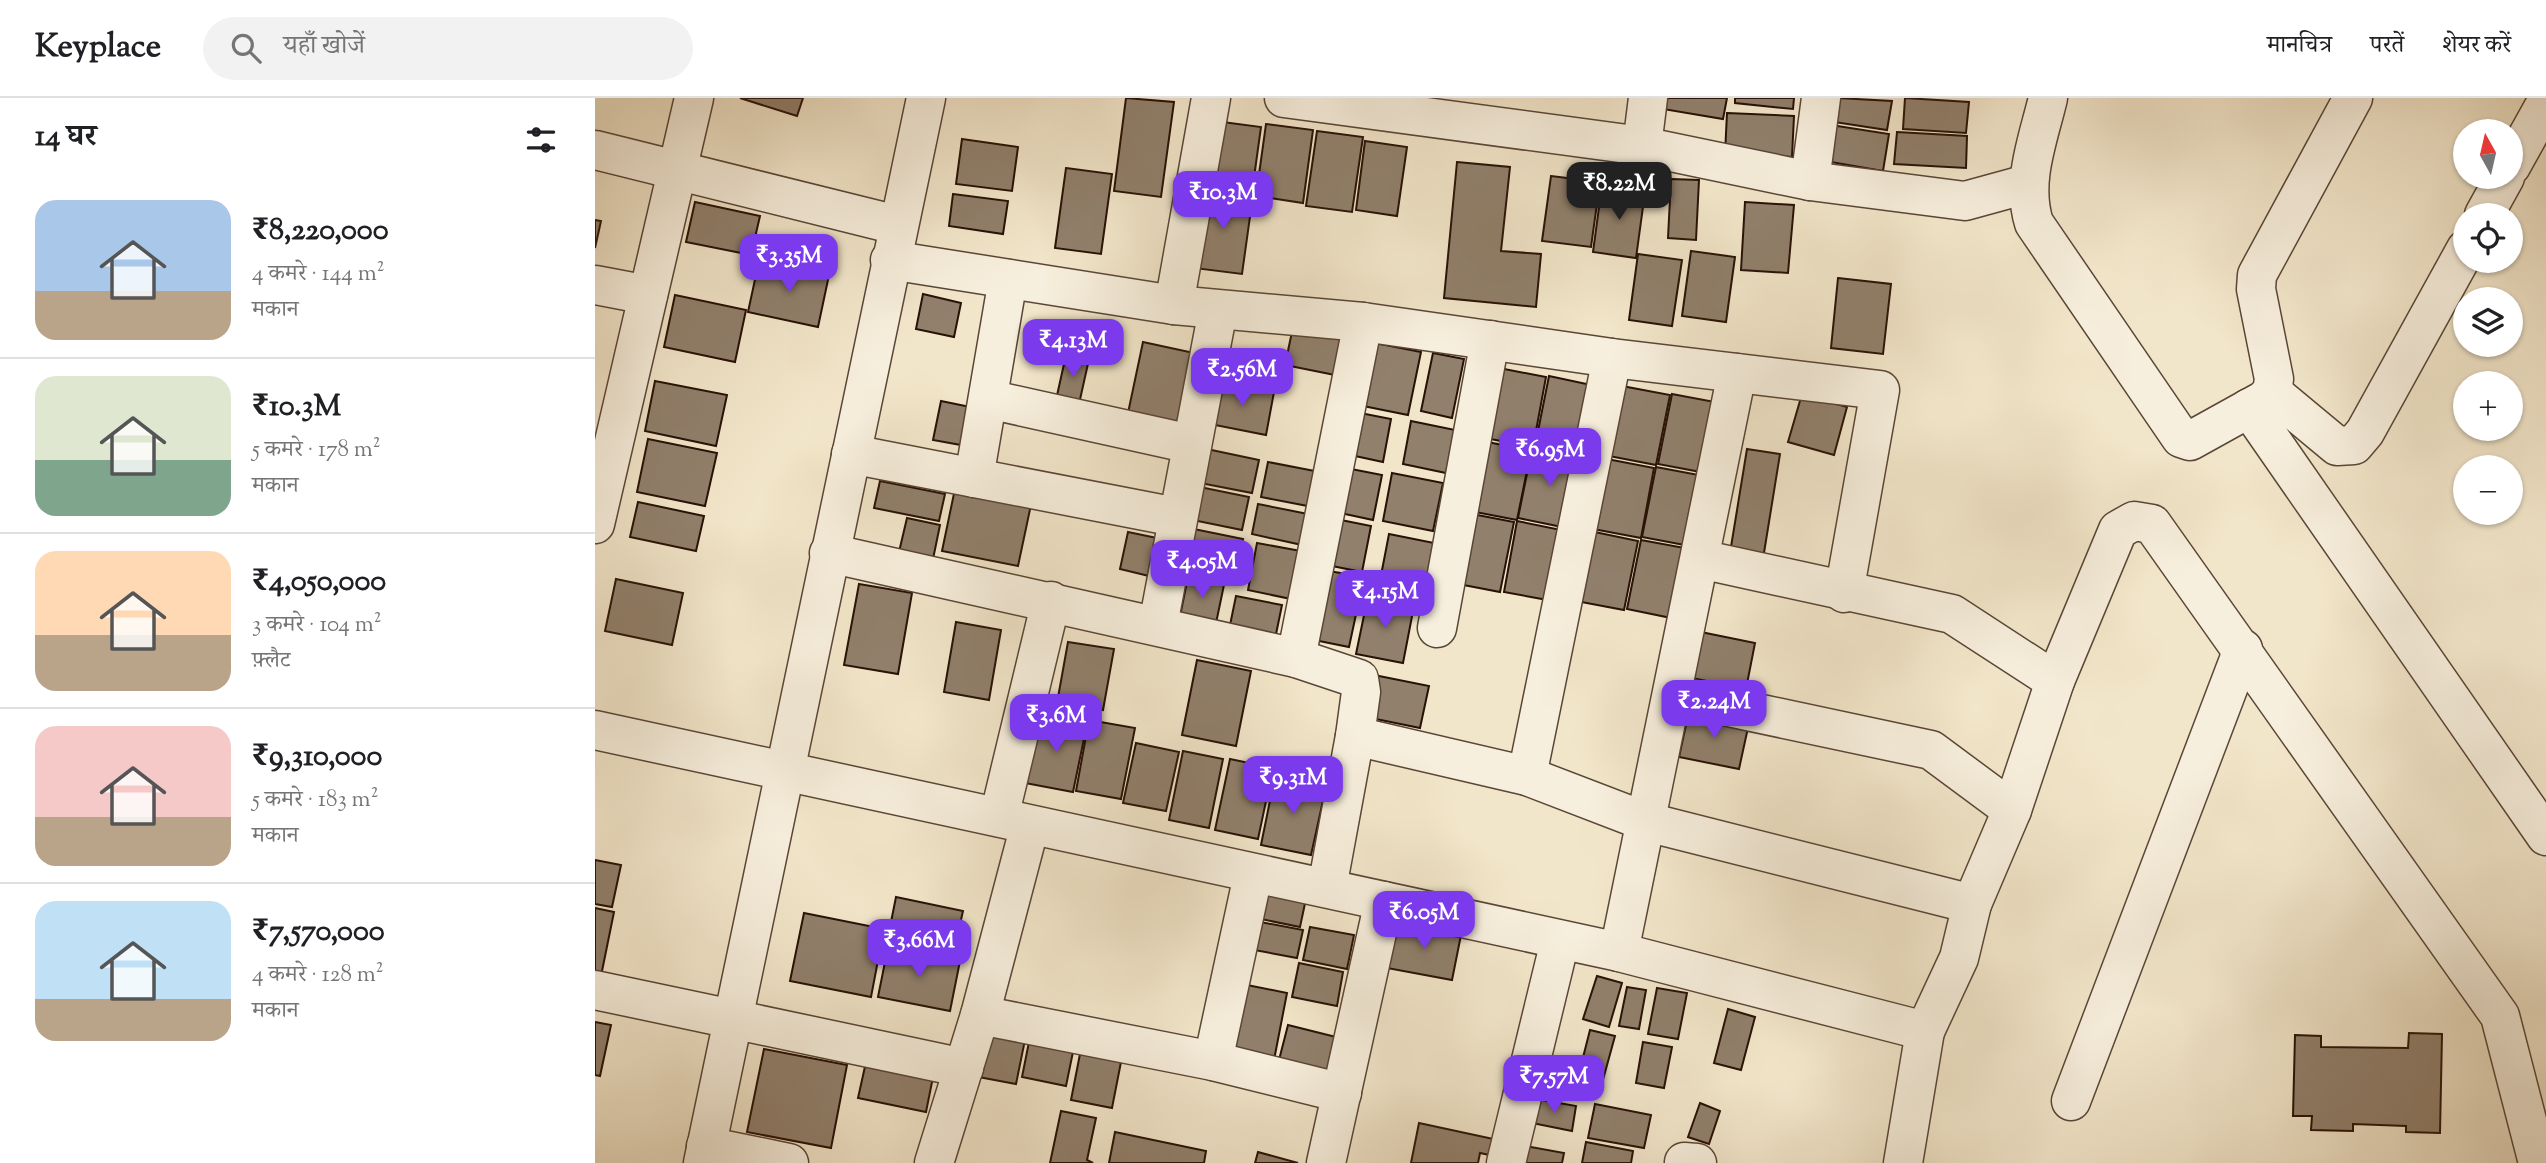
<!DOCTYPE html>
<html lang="hi">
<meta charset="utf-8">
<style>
:root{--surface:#fff;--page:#f2f2f2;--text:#202124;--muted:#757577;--line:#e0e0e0;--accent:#7c3aed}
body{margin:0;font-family:"Sorts Mill Goudy","Noto Serif Devanagari",serif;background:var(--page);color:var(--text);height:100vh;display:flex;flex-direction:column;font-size:26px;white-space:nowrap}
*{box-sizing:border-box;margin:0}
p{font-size:23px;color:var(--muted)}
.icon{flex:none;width:38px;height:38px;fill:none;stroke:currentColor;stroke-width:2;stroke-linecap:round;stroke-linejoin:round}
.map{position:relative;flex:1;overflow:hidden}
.details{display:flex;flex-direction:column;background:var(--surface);width:595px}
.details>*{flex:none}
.needle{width:46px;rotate:352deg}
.controls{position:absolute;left:1858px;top:21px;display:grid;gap:14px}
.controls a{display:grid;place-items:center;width:70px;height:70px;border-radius:50%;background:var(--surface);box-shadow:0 2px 5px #0004;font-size:35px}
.price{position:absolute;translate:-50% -60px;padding:0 16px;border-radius:14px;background:var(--accent);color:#fff;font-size:23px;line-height:46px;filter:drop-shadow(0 2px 4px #0008)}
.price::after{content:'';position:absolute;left:50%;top:42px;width:21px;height:16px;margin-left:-10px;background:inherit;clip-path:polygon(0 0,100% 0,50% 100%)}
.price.current{background:#222;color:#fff}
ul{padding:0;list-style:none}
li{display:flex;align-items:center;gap:21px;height:175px;padding:0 35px}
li+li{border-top:2px solid var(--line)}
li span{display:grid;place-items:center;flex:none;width:196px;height:140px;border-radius:21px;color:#555}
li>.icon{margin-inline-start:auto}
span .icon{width:84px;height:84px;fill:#fffc;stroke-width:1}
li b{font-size:30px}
h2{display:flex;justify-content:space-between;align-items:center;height:84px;padding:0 35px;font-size:30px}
header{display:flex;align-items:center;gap:42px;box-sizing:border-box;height:98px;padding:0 35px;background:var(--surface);border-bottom:2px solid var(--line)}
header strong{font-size:33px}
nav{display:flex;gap:38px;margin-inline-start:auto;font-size:24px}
.search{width:490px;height:63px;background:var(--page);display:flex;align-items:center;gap:18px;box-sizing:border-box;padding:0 24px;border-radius:38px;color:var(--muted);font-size:26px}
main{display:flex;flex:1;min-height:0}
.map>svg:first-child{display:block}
</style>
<header>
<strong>Keyplace</strong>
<div class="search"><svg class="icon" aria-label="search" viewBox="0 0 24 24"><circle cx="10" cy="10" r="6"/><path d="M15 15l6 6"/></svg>यहाँ खोजें</div>
<nav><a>मानचित्र</a><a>परतें</a><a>शेयर करें</a></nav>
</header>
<main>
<section class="details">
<h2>14 घर<svg class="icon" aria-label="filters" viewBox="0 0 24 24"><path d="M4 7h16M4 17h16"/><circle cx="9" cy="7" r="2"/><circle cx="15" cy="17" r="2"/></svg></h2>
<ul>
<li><span style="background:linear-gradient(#a9c7e8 65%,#b9a48a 0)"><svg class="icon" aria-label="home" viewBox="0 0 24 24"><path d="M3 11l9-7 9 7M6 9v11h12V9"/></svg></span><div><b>₹8,220,000</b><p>4 कमरे · 144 m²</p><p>मकान</p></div></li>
<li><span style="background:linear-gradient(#dfe7d0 60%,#7fa58c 0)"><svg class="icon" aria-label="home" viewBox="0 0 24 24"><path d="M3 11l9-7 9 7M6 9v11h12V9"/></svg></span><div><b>₹10.3M</b><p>5 कमरे · 178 m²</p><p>मकान</p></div></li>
<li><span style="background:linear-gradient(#ffd9b3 60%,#b9a48a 0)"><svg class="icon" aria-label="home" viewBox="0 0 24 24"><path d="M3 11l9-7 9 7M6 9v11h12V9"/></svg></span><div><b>₹4,050,000</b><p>3 कमरे · 104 m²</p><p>फ़्लैट</p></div></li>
<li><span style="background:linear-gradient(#f6c9c9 65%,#b9a48a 0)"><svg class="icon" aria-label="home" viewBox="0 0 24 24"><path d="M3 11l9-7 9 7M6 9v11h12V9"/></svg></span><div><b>₹9,310,000</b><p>5 कमरे · 183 m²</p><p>मकान</p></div></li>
<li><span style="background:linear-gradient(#bfe0f5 70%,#b9a48a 0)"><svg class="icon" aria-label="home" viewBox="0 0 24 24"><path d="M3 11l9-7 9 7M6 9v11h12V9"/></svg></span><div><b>₹7,570,000</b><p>4 कमरे · 128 m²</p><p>मकान</p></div></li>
</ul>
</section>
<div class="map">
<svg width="1951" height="1065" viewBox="0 0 1951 1065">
<rect width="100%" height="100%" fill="#f2e6ca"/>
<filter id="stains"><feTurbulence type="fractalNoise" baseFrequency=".00286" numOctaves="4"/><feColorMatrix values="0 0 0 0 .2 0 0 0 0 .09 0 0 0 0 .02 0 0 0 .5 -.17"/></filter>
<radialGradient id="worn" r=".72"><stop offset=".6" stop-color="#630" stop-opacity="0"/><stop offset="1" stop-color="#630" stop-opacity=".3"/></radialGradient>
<g fill="#91806c" stroke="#281106" stroke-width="2">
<path d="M145,0H208L202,18Z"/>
<path d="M531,0L579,4L566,99L519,93Z"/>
<path d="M1069,0H1132L1128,21L1068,11Z"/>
<path d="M1140,0H1199L1198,11L1140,5Z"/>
<path d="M1243,0L1297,3L1292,32L1239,24Z"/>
<path d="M1310,0L1374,4L1371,35L1308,31Z"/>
<path d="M1132,15L1199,18L1197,59L1130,56Z"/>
<path d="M620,23L666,29L657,94L611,87Z"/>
<path d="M671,26L718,32L708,105L661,98Z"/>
<path d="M1236,27L1294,36L1288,73L1230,63Z"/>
<path d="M722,33L768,39L757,114L711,108Z"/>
<path d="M1302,34L1372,38L1371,70L1299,66Z"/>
<path d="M367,41L423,49L417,93L361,86Z"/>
<path d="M770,43L812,49L802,118L761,112Z"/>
<path d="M862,64L915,69L906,153L946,156L941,209L849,200Z"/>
<path d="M471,70L517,76L506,156L460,150Z"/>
<path d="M956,78L1005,84L996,149L947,143Z"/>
<path d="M1076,81L1104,82L1101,142L1073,140Z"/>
<path d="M1007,87L1050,94L1041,160L998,154Z"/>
<path d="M610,90L658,97L647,176L599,170Z"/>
<path d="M358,96L413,103L408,136L354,128Z"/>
<path d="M100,104L165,118L156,157L91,144Z"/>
<path d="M1150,104L1199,107L1193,175L1146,172Z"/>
<path d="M0,122L6,123L0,150Z"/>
<path d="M1096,153L1140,159L1131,224L1087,218Z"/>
<path d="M1043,156L1087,162L1077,228L1034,222Z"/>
<path d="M164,163L234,177L223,229L153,214Z"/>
<path d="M1243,180L1296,186L1288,256L1236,250Z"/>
<path d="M328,196L366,205L359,239L321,231Z"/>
<path d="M80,197L151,212L140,264L69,249Z"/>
<path d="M698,229L752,239L745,278L690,267Z"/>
<path d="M548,244L599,255L584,325L533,315Z"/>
<path d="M775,244L826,254L813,317L763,307Z"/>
<path d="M838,255L869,261L857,320L826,313Z"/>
<path d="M471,257L494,261L484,306L461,302Z"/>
<path d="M904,270L951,279L938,349L890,340Z"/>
<path d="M954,278L1001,288L988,357L940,348Z"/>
<path d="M623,282L679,294L671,337L615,326Z"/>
<path d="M60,283L132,297L121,348L50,333Z"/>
<path d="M1027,288L1075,297L1061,367L1014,358Z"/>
<path d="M1077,296L1125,305L1111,375L1063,366Z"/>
<path d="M1207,296L1252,309L1239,357L1193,344Z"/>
<path d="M346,303L385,311L377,349L338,342Z"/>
<path d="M755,313L796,321L788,364L746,355Z"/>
<path d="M816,323L860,332L851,375L808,366Z"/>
<path d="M53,341L122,355L110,408L42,394Z"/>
<path d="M888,343L936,353L922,422L875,413Z"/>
<path d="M607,350L664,362L657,395L600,384Z"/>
<path d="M937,351L986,360L972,430L923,420Z"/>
<path d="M1152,351L1185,356L1168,461L1135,455Z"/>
<path d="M1012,361L1059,370L1046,440L998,431Z"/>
<path d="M673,364L725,374L718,409L666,399Z"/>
<path d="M746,369L787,377L778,422L736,413Z"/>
<path d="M1061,369L1109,378L1095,448L1047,439Z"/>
<path d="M797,375L848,385L838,433L788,423Z"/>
<path d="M285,383L350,396L344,423L279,410Z"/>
<path d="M361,386L437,402L423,468L347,453Z"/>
<path d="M595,387L654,399L647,432L588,420Z"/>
<path d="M43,404L109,418L101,453L35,439Z"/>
<path d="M663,406L713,416L707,447L657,436Z"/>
<path d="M872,415L919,424L905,494L858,485Z"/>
<path d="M312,420L345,427L338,461L304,454Z"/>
<path d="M736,420L776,428L767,474L727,466Z"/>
<path d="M922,423L971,433L958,503L909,494Z"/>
<path d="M589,429L648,441L640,480L581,468Z"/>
<path d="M995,433L1043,443L1029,512L981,503Z"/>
<path d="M533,434L562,440L554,478L525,471Z"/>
<path d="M794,436L839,445L827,502L783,493Z"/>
<path d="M1046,442L1095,451L1081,521L1032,511Z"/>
<path d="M662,445L706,453L696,501L653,492Z"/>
<path d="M728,472L769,479L754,549L714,541Z"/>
<path d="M594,474L630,482L620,530L584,523Z"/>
<path d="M21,481L88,495L77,547L10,533Z"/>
<path d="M264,486L317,495L303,576L249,567Z"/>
<path d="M641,498L687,507L680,541L634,532Z"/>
<path d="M773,498L819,508L808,565L761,556Z"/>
<path d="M361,524L406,532L394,602L349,594Z"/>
<path d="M1101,533L1160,545L1151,591L1092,579Z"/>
<path d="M473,544L519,551L508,612L462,605Z"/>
<path d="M602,562L656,573L641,648L587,637Z"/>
<path d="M779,577L834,588L825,630L771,619Z"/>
<path d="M1094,613L1154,625L1144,671L1084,659Z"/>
<path d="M444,617L492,626L478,694L430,685Z"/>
<path d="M494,622L540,630L526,701L481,693Z"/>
<path d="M541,645L584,654L571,713L528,705Z"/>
<path d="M588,653L628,661L614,730L574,722Z"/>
<path d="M635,661L678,670L663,741L620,732Z"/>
<path d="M680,678L731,689L716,757L666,747Z"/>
<path d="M0,762L26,767L17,809L0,806Z"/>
<path d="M668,786L712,796L705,829L661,820Z"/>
<path d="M301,799L368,813L358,857L292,844Z"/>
<path d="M0,810L19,814L6,878L0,877Z"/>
<path d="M209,815L289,831L276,899L195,883Z"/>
<path d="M660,823L708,832L702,860L654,851Z"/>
<path d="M801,824L866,837L857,882L792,870Z"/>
<path d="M715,829L759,837L752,871L708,862Z"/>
<path d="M293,849L365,863L355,913L283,899Z"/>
<path d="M704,865L748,874L742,908L697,899Z"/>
<path d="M1002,878L1027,885L1014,929L988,921Z"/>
<path d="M647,886L692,895L679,962L634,953Z"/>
<path d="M1032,889L1051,892L1044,931L1024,928Z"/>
<path d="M1062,890L1092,895L1083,941L1053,936Z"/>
<path d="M1133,911L1160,919L1146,972L1119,965Z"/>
<path d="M389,923L432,932L421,986L378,978Z"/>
<path d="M0,924L16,927L5,978L0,977Z"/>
<path d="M693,927L741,939L733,974L684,962Z"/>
<path d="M995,932L1020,938L1006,989L982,983Z"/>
<path d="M436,934L480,944L471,988L427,979Z"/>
<path d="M1814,935L1847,936L1845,1035L1811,1034V1028L1758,1026V1033L1716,1032L1717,1018H1698L1700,937L1726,938V949L1813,950Z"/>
<path d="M1048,944L1077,949L1069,990L1041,985Z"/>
<path d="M169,951L252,967L236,1050L152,1034Z"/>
<path d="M485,956L526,964L517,1010L476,1002Z"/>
<path d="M271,964L338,979L331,1014L263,1000Z"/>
<path d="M942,1001L981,1008L977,1033L937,1025Z"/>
<path d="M1105,1005L1125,1013L1114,1046L1093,1039Z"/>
<path d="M1000,1006L1056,1017L1049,1050L993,1040Z"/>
<path d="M466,1013L501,1020L492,1062L498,1065H455Z"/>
<path d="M824,1025L903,1042L899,1058L885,1055L883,1065H816Z"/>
<path d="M520,1034L611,1053L609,1065H514Z"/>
<path d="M991,1044L1038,1053L1036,1065H987Z"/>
<path d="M920,1046L969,1055L967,1065H916Z"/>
<path d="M663,1054L703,1065H660Z"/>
</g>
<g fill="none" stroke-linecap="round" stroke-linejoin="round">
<g stroke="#5a4637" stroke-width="41">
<g id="minor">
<path d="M689,0L1047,48L1215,83L1370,103L1432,86"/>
<path d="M1453,0C1443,42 1426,83 1439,125L1586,340L1595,343L1669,302L1677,294L1679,281L1661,191L1662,177L1758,0"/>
<path d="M1047,48L1053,0"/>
<path d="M0,52L302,127"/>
<path d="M1916,68L1951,5"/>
<path d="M1215,83L1226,0"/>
<path d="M1889,117L1910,79"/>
<path d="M295,162L579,207L768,224L1017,260L1285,292L1249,495"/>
<path d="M0,187L53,197"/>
<path d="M579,207L616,0"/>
<path d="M1677,294L1742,348L1759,347L1770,334L1871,151"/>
<path d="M393,301L596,346"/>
<path d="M1654,310L1951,738"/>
<path d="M256,356L581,419"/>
<path d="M379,380L413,181"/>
<path d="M0,426L99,0"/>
<path d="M234,455L701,560L764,581L766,594L760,638L732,790"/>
<path d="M1105,461L1357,516L1460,583"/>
<path d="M563,527L623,212"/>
<path d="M842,530L895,242"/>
<path d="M701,560L768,224"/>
<path d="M1077,597L1336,652L1417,712"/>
<path d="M0,632L1024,854L1330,933L1308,1065"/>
<path d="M760,638L932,678L1052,724L1377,806"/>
<path d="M932,678L1017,260"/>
<path d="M404,719L456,503"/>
<path d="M1024,854L1142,275"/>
<path d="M0,892L369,970"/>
<path d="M385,917L618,963L747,995"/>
<path d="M1330,933L1364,860L1377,806L1417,712L1460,583L1523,432L1539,423L1557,426L1905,918L1943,1065"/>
<path d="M618,963L658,777"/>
<path d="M1476,1003L1648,551"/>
<path d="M111,1048L194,1065"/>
<path d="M1089,1064L1102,1065"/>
<path d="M108,1065L331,0"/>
<path d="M339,1065L385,917L435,727"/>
<path d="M731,1065L789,803"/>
<path d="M911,1065L965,843"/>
</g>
</g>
<use href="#minor" stroke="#f7efdd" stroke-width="38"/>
</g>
<rect width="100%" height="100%" filter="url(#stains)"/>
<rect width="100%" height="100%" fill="url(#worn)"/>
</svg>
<div class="controls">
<a><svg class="needle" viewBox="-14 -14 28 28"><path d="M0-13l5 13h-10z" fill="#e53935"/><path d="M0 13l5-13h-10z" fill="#757577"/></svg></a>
<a><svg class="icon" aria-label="locate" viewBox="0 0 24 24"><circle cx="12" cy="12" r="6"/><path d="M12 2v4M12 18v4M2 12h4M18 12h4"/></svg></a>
<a><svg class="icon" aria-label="layers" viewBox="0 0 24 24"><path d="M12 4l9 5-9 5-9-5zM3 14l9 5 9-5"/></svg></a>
<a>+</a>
<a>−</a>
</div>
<b class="price current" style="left:1024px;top:124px">₹8.22M</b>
<b class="price" style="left:628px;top:133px">₹10.3M</b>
<b class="price" style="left:194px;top:196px">₹3.35M</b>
<b class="price" style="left:478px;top:281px">₹4.13M</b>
<b class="price" style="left:647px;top:310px">₹2.56M</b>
<b class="price" style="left:955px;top:390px">₹6.95M</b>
<b class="price" style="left:607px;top:502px">₹4.05M</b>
<b class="price" style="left:790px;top:532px">₹4.15M</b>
<b class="price" style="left:1119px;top:642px">₹2.24M</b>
<b class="price" style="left:461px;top:656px">₹3.6M</b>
<b class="price" style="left:698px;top:718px">₹9.31M</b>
<b class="price" style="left:829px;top:853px">₹6.05M</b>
<b class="price" style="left:324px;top:881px">₹3.66M</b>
<b class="price" style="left:959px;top:1017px">₹7.57M</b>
</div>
</main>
